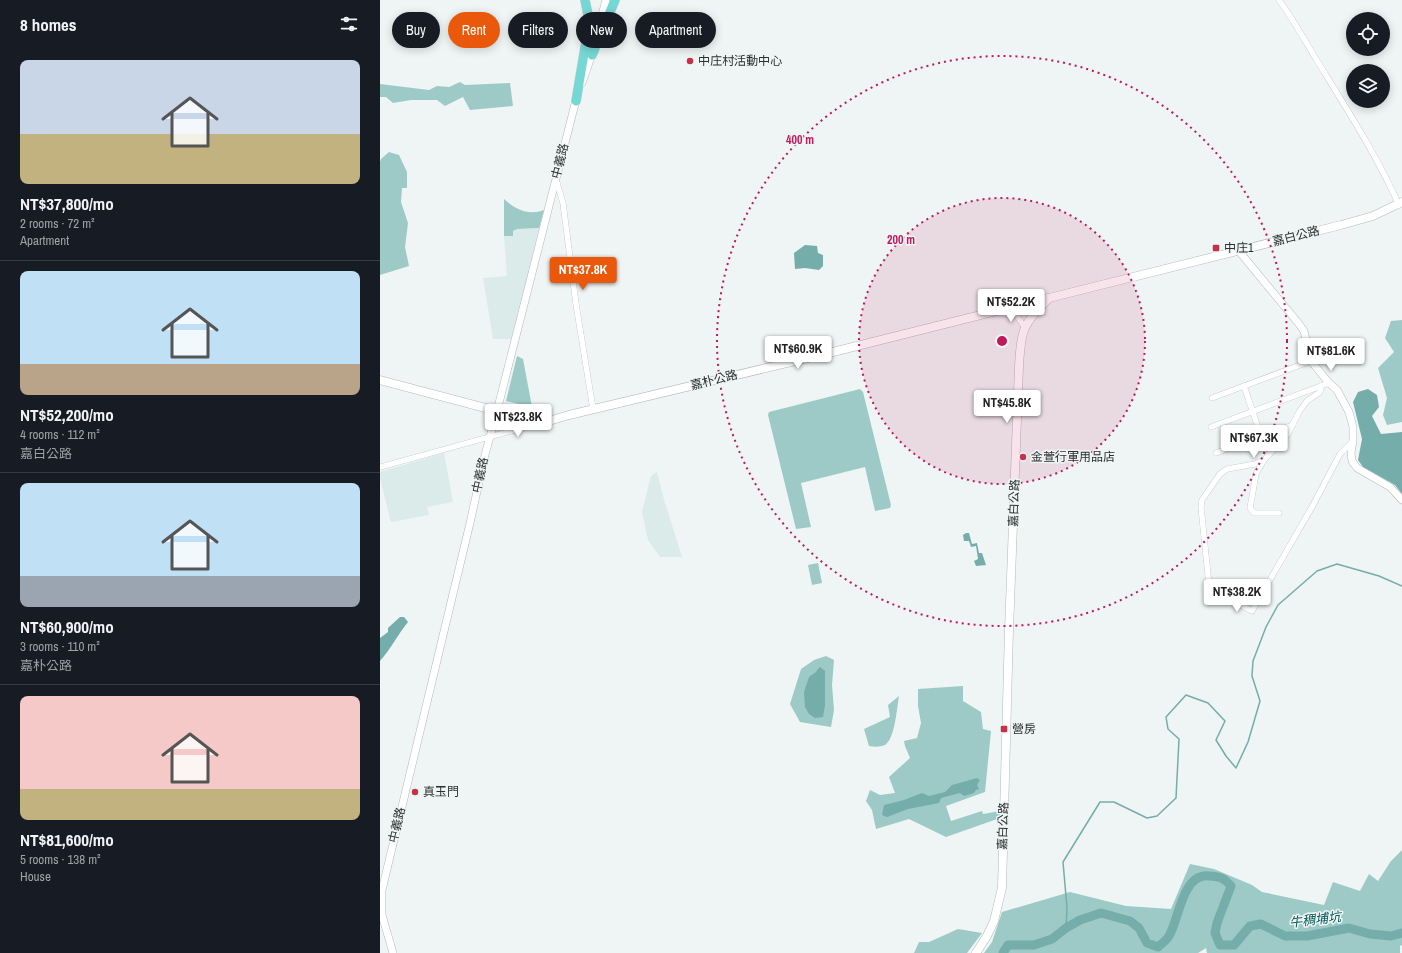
<!DOCTYPE html>
<meta charset="utf-8">
<style>
:root{--surface:#171b24;--page:#242831;--text:#f1f3f6;--muted:#9ea1a6;--line:#363941;--accent:#ea580c}
body{margin:0;font-family:"Archivo Narrow","Noto Sans TC",sans-serif;background:var(--page);color:var(--text);height:100vh;display:flex;flex-direction:column;font-size:15px;white-space:nowrap}
*{box-sizing:border-box;margin:0}
p{font-size:13px;color:var(--muted)}
.icon{flex:none;width:22px;height:22px;fill:none;stroke:currentColor;stroke-width:2;stroke-linecap:round;stroke-linejoin:round}
.map{position:relative;flex:1;overflow:hidden}
.sheet{display:flex;flex-direction:column;background:var(--surface);width:380px}
.sheet>*{flex:none}
.hud{position:absolute;left:12px;top:12px;width:380px;height:36px;display:flex;gap:8px}
.tools{position:absolute;left:966px;top:12px;display:grid;gap:8px}
.tools a{display:grid;place-items:center;width:44px;height:44px;border-radius:50%;background:var(--surface);box-shadow:0 2px 10px #0003;font-size:20px}
.price{position:absolute;translate:-50% -34px;padding:0 9px;border-radius:4px;background:#fff;color:#222;font-size:13px;line-height:26px;filter:drop-shadow(0 1px 2px #0008)}
.price::after{content:'';position:absolute;left:50%;top:24px;width:12px;height:9px;margin-left:-6px;background:inherit;clip-path:polygon(0 0,100% 0,50% 100%)}
.price.on{background:var(--accent);color:#fff}
ul{padding:0;list-style:none}
li{display:grid;align-content:center;gap:8px;height:212px;padding:0 20px}
li+li{border-top:1px solid var(--line)}
li span{display:grid;place-items:center;height:124px;border-radius:8px;color:#555}
li>.icon{margin-inline-start:auto}
span .icon{width:72px;height:72px;fill:#fffc;stroke-width:1}
li b{font-size:17px}
h2{display:flex;justify-content:space-between;align-items:center;height:48px;padding:0 20px;font-size:17px}
.pill{padding:0 14px;border-radius:18px;background:var(--surface);box-shadow:0 2px 10px #0003;font-size:14px;line-height:36px}
.pill.on{background:var(--accent);color:#fff}
main{display:flex;flex:1;min-height:0}
.map>svg:first-child{display:block}
</style>
<main>
<section class="sheet">
<h2>8 homes<svg class="icon" aria-label="filters" viewBox="0 0 24 24"><path d="M4 7h16M4 17h16"/><circle cx="9" cy="7" r="2"/><circle cx="15" cy="17" r="2"/></svg></h2>
<ul>
<li><span style="background:linear-gradient(#c9d6e8 60%,#c2b280 0)"><svg class="icon" aria-label="home" viewBox="0 0 24 24"><path d="M3 11l9-7 9 7M6 9v11h12V9"/></svg></span><div><b>NT$37,800/mo</b><p>2 rooms · 72 m²</p><p>Apartment</p></div></li>
<li><span style="background:linear-gradient(#bfe0f5 75%,#b9a48a 0)"><svg class="icon" aria-label="home" viewBox="0 0 24 24"><path d="M3 11l9-7 9 7M6 9v11h12V9"/></svg></span><div><b>NT$52,200/mo</b><p>4 rooms · 112 m²</p><p>嘉白公路</p></div></li>
<li><span style="background:linear-gradient(#bfe0f5 75%,#9aa5b1 0)"><svg class="icon" aria-label="home" viewBox="0 0 24 24"><path d="M3 11l9-7 9 7M6 9v11h12V9"/></svg></span><div><b>NT$60,900/mo</b><p>3 rooms · 110 m²</p><p>嘉朴公路</p></div></li>
<li><span style="background:linear-gradient(#f6c9c9 75%,#c2b280 0)"><svg class="icon" aria-label="home" viewBox="0 0 24 24"><path d="M3 11l9-7 9 7M6 9v11h12V9"/></svg></span><div><b>NT$81,600/mo</b><p>5 rooms · 138 m²</p><p>House</p></div></li>
</ul>
</section>
<div class="map">
<svg width="1022" height="953" viewBox="0 0 1022 953">
<rect width="100%" height="100%" fill="#eef5f4"/>
<g fill="#dbebea">
<path d="M159,228L133,339H113L103,278L127,276L124,236H133V231L137,229Z"/>
<path d="M64,453L73,502L47,507L49,515L11,522L0,478V472Z"/>
<path d="M277,472L285,503L302,557H280L268,540L262,512L271,476Z"/>
</g>
<g fill="#9dcac7">
<path d="M80,82L85,85L130,83L133,106L90,110L83,97L65,106L57,100H31L13,103L6,97H0V84L49,90L57,86L69,87Z"/>
<path d="M9,152L19,155L27,172V188H22L21,202L28,223L25,247L29,266L0,275V162L1,159Z"/>
<path d="M124,199C135,209 148,216 164,210L159,228L137,229L133,231V236H124Z"/>
<path d="M1022,320V422L1007,425L1003,415L1007,398L998,368L1014,352L1005,338L1011,321Z"/>
<path d="M137,356L143,359L152,407L126,401Z"/>
<path d="M480,389L483,392L511,505L510,508L495,511L485,467L421,483L431,527L416,529L388,415L389,412Z"/>
<path d="M438,563L442,583L432,585L428,565Z"/>
<path d="M446,656L454,660L452,685L454,710L451,727L420,722L410,704L421,669L434,660Z"/>
<path d="M583,686V701L601,712L603,729L611,731L605,792L566,806L571,821L602,811L603,814L620,811V818L566,837L529,819L496,829L492,810L486,801L490,790L500,795L515,793L509,777L530,758L525,746L524,741L537,738L541,723L538,706V689Z"/>
<path d="M519,696C517,707 515,739 505,745C500,747 495,747 489,746L484,729L510,717L508,705Z"/>
<path d="M1022,850V945L1020,946V953H827L826,948L818,953H604L612,942L622,912L690,892L746,906L791,909L810,864L834,869L872,885L882,892L944,905L953,882L980,891L989,874L998,881L1011,861Z"/>
<path d="M578,929L602,933L587,953H534L539,942H549Z"/>
</g>
<g fill="#75adaa">
<path d="M425,245L437,246L438,253L443,255V266L439,270L425,268L415,269L414,253Z"/>
<path d="M988,389L997,395L999,407L992,416L1001,434L1022,432V494L1015,485L983,467L978,460L982,439L973,402L978,392Z"/>
<path d="M586,533H589L592,544L597,543L599,553H602L606,565L596,566L594,561L598,559L596,546L591,547L589,541H584L583,535Z"/>
<path d="M20,617H24L28,622C18,634 11,649 0,661V638L8,632V628Z"/>
<path d="M440,667L445,671V705L443,717L435,718L429,714L425,707L424,692L429,677L436,672L437,670Z"/>
<path d="M597,778L600,780L597,785L599,789L596,790L594,793L584,796L580,793L561,798L559,803L528,809L507,817L502,815L504,805L524,800L542,793L549,796L565,792L572,785Z"/>
</g>
<g fill="none" stroke-linecap="round" stroke-linejoin="round">
<path stroke="#75adaa" stroke-width="1.5" d="M686,928L687,908L683,862L720,802H734L767,818L777,816L796,798L799,739L788,729L786,717L806,695L828,703L845,721L836,740L846,756L856,768L868,742L880,701L872,676L873,661L886,627L898,605L937,571L957,564L999,576L1022,586"/>
<path stroke="#75adaa" stroke-width="9" d="M623,953L628,945H654L672,939L686,928L700,920L721,913L750,921L759,928L767,943L778,947C781,944 786,941 789,936C799,920 802,873 829,876C841,877 843,877 851,886L837,923L835,933L840,945H854L870,926L881,924L905,936H927L969,928L990,934L1011,936L1022,933"/>
<g stroke="#b3b9b9" stroke-width="6">
<g id="minor">
<path d="M899,0C913,19 924,39 936,59C965,106 996,154 1019,205"/>
<path d="M176,179L183,203L196,304L213,409"/>
<path d="M629,308L635,313L645,328"/>
<path d="M864,386L881,436"/>
<path d="M832,398L931,361"/>
<path d="M831,427L949,383"/>
<path d="M836,453L881,436L913,425"/>
<path d="M884,460L875,464L847,469L840,474L822,500L821,507L829,585L831,589L872,611L932,507L960,454L973,441"/>
<path d="M0,467L160,423"/>
<path d="M899,513H874L870,508L876,474L884,460L908,434L919,412L927,401L940,392L941,386"/>
</g>
</g>
<g stroke="#b3b9b9" stroke-width="8">
<g id="tertiary">
<path d="M216,37L226,0"/>
<path d="M202,83L213,51"/>
<path d="M858,250L919,324L924,331L931,361L949,383L957,390L969,412L973,427V441L971,453L972,461L977,468L1010,487L1022,500"/>
<path d="M13,953L2,915V890L90,523L105,455L118,407L197,96"/>
</g>
</g>
<g stroke="#b3b9b9" stroke-width="9">
<g id="secondary">
<path d="M0,380L162,423L189,415L449,353L668,298"/>
<path d="M596,953L607,936L614,921L622,888L629,630L639,366C640,353 640,339 645,328C650,316 661,307 669,298L961,225L993,216L1022,202"/>
</g>
</g>
<g stroke="#d1d1d1" stroke-width="10">
<g id="trunk">
<path d="M212,55L235,0"/>
<path d="M196,101L208,30L209,20L205,0"/>
</g>
</g>
<use href="#minor" stroke="#fff" stroke-width="5.5"/>
<use href="#tertiary" stroke="#fff" stroke-width="7"/>
<use href="#secondary" stroke="#fff" stroke-width="8"/>
<use href="#trunk" stroke="#76d8d4" stroke-width="9"/>
</g>
<circle cx="622" cy="341" r="143" fill="#c2185b" fill-opacity=".12"/>
<g fill="none" stroke="#c2185b" stroke-width="2" stroke-dasharray="2 4">
<circle cx="622" cy="341" r="143"/>
<circle cx="622" cy="341" r="285"/>
</g>
<g fill="#c33247" stroke="#eef5f4" stroke-width="1.5">
<circle cx="310" cy="61" r="4"/>
<rect x="832" y="244" width="8" height="8" rx="2"/>
<circle cx="643" cy="457" r="4"/>
<rect x="620" y="725" width="8" height="8" rx="2"/>
<circle cx="35" cy="792" r="4"/>
</g>
<g text-anchor="middle" stroke-width="3" stroke-linejoin="round" paint-order="stroke">
<g font-size="12" fill="#2c2e2e" stroke="#eef5f4" text-anchor="start">
<text x="318" y="65">中庄村活動中心</text>
<text x="844" y="252">中庄1</text>
<text x="651" y="461">金萱行軍用品店</text>
<text x="632" y="733">營房</text>
<text x="43" y="796">真玉門</text>
</g>
<g font-size="12" fill="#2c2e2e" stroke="#eef5f4">
<text transform="translate(180 161) rotate(-76)" y="4">中義路</text>
<text transform="translate(916 236) rotate(-14)" y="4">嘉白公路</text>
<text transform="translate(334 380) rotate(-14)" y="4">嘉朴公路</text>
<text transform="translate(100 475) rotate(-78)" y="4">中義路</text>
<text transform="translate(634 503) rotate(-88)" y="4">嘉白公路</text>
<text transform="translate(17 825) rotate(-77)" y="4">中義路</text>
<text transform="translate(623 826) rotate(-88)" y="4">嘉白公路</text>
</g>
<g font-size="13" font-style="italic" fill="#065b59" stroke="#eef5f4">
<text transform="translate(935 919) rotate(-7)" y="5">牛稠埔坑</text>
</g>
</g>
<circle cx="622" cy="341" r="6" fill="#c2185b" stroke="#eef5f4" stroke-width="2"/>
<g font-size="12" text-anchor="middle" font-weight="bold" fill="#c2185b" stroke="#eef5f4" stroke-width="3" stroke-linejoin="round" paint-order="stroke">
<text x="420" y="144">400 m</text>
<text x="521" y="244">200 m</text>
</g>
</svg>
<div class="tools">
<a><svg class="icon" aria-label="locate" viewBox="0 0 24 24"><circle cx="12" cy="12" r="6"/><path d="M12 2v4M12 18v4M2 12h4M18 12h4"/></svg></a>
<a><svg class="icon" aria-label="layers" viewBox="0 0 24 24"><path d="M12 4l9 5-9 5-9-5zM3 14l9 5 9-5"/></svg></a>
</div>
<b class="price on" style="left:203px;top:291px">NT$37.8K</b>
<b class="price" style="left:631px;top:323px">NT$52.2K</b>
<b class="price" style="left:418px;top:370px">NT$60.9K</b>
<b class="price" style="left:951px;top:372px">NT$81.6K</b>
<b class="price" style="left:627px;top:424px">NT$45.8K</b>
<b class="price" style="left:138px;top:438px">NT$23.8K</b>
<b class="price" style="left:874px;top:459px">NT$67.3K</b>
<b class="price" style="left:857px;top:613px">NT$38.2K</b>
<div class="hud">
<a class="pill">Buy</a>
<a class="pill on">Rent</a>
<a class="pill">Filters</a>
<a class="pill">New</a>
<a class="pill">Apartment</a>
</div>
</div>
</main>
